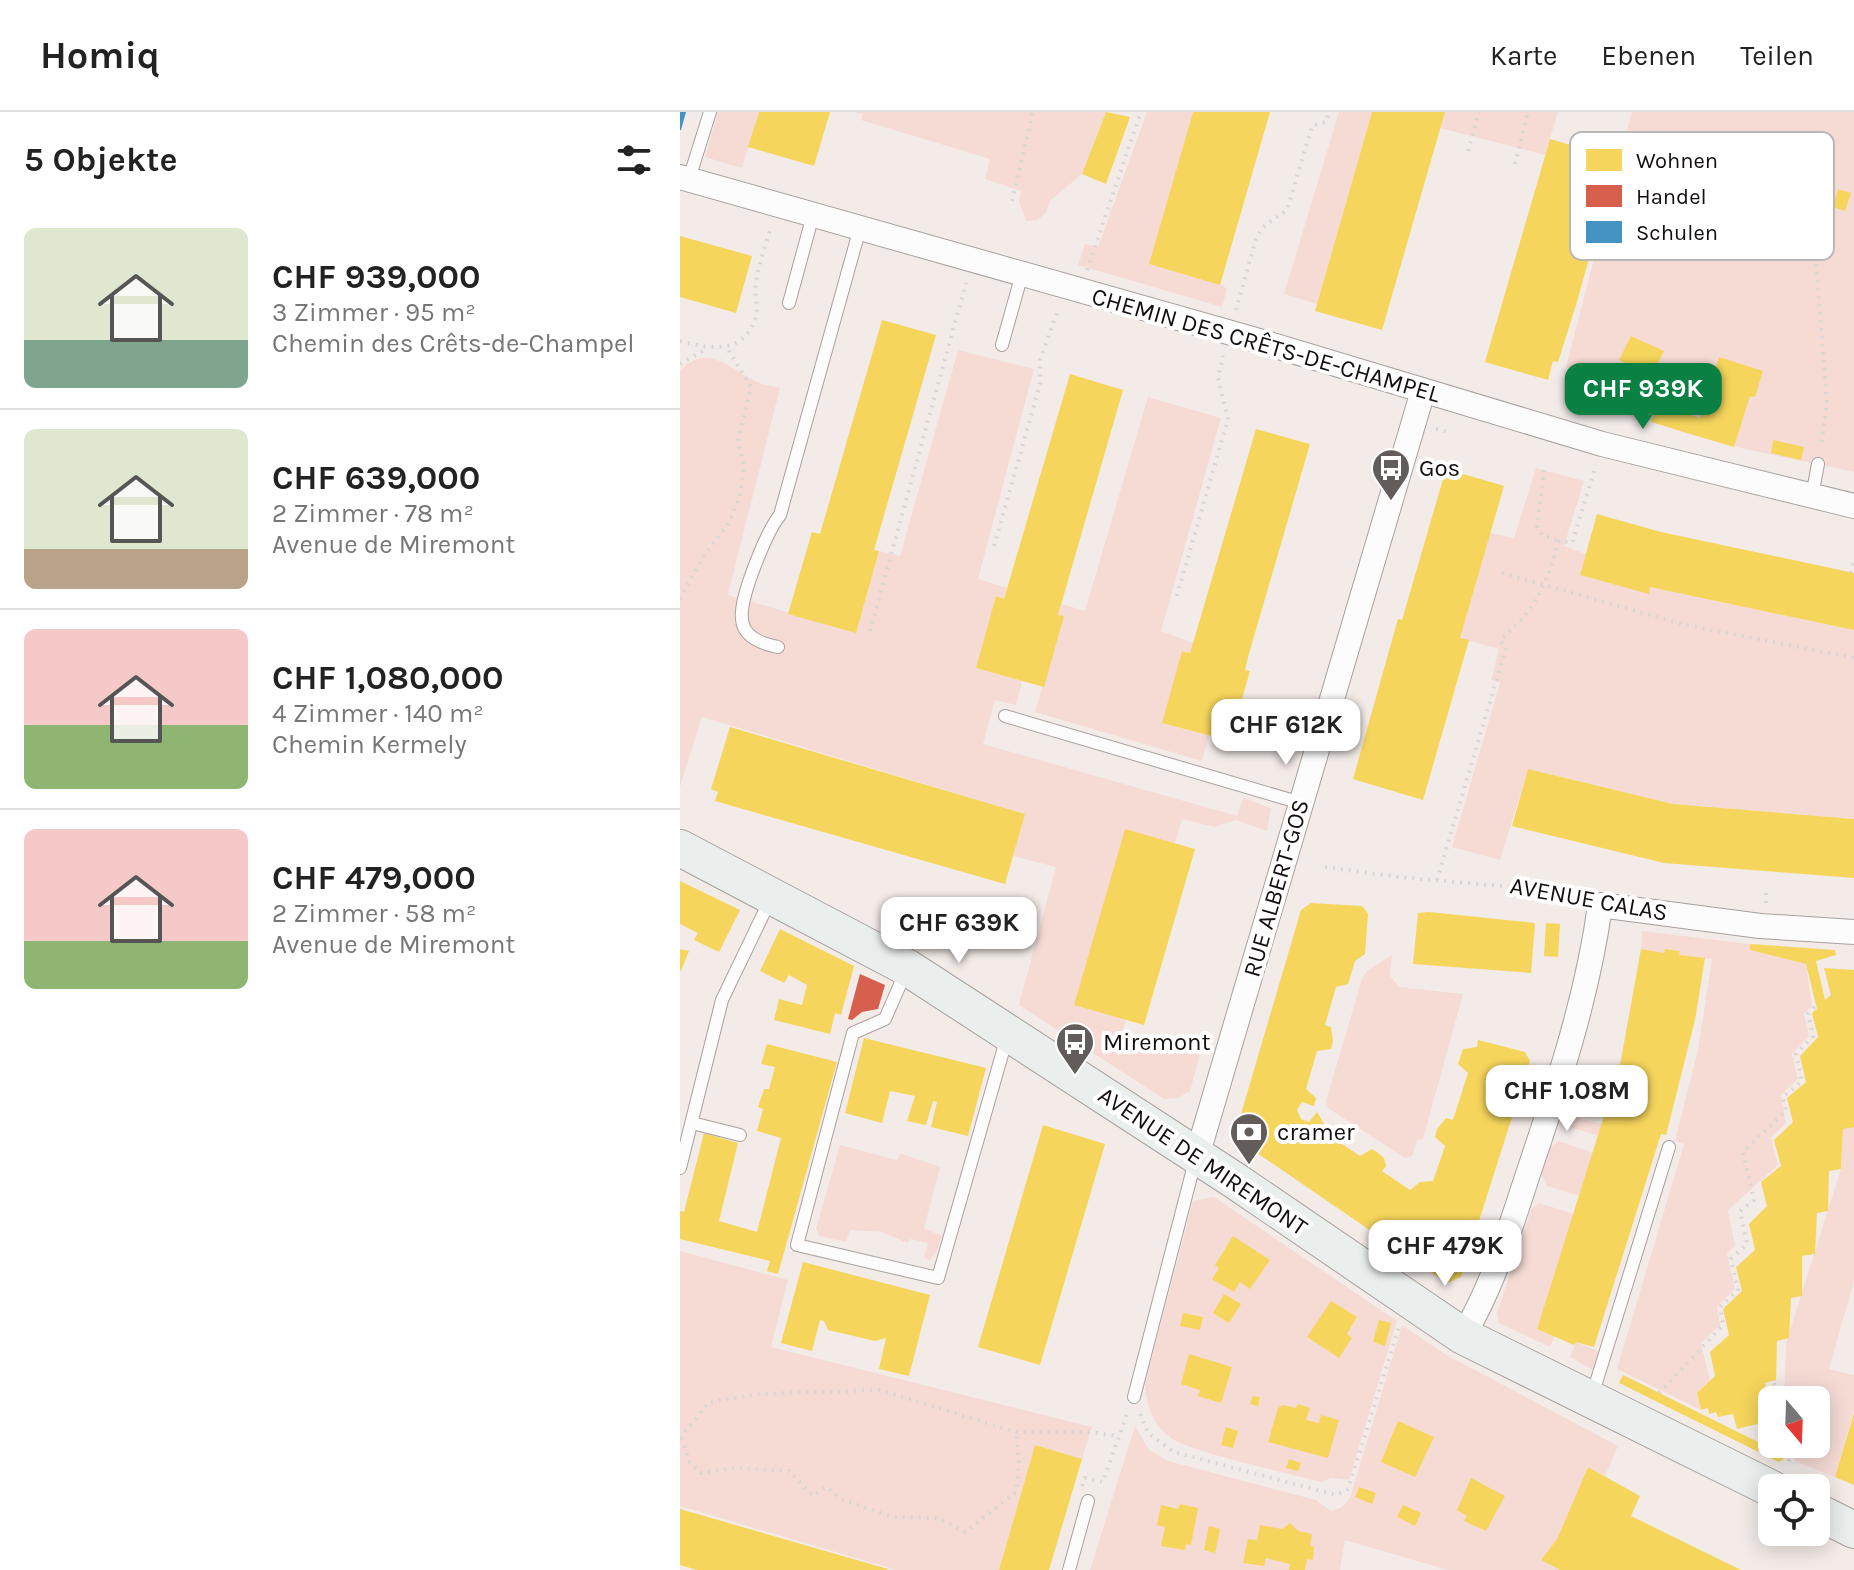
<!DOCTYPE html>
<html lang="de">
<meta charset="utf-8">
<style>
:root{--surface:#fff;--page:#f6f6f6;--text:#222;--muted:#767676;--line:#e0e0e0;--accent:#0b8043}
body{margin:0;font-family:Karla,sans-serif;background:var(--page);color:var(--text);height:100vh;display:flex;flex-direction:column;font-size:30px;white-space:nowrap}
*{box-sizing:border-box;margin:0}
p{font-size:26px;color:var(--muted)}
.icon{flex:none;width:44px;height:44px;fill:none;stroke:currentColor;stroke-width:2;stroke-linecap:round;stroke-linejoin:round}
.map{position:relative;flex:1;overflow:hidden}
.drawer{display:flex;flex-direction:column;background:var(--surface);width:680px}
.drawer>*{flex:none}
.needle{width:52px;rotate:161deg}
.buttons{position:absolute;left:1078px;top:1274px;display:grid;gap:16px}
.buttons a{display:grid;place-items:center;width:72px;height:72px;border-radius:12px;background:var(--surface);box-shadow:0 4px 20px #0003;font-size:40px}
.price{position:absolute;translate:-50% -68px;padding:0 18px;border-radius:16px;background:#fff;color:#222;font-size:26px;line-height:52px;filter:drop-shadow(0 2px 4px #0008)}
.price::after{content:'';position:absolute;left:50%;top:48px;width:24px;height:18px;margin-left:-12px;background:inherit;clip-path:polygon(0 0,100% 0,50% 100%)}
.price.selected{background:var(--accent);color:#fff}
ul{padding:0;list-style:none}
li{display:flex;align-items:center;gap:24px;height:200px;padding:0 24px}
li+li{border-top:2px solid var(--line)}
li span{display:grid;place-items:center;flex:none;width:224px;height:160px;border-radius:12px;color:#555}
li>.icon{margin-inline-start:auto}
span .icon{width:96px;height:96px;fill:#fffc;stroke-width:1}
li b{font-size:34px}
h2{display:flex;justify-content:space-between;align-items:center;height:96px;padding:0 24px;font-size:34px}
header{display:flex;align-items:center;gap:48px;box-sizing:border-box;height:112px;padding:0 40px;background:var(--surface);border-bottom:2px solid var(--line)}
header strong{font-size:38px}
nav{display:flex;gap:44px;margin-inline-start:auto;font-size:28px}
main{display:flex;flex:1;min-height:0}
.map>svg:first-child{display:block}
</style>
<header>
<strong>Homiq</strong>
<nav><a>Karte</a><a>Ebenen</a><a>Teilen</a></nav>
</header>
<main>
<section class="drawer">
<h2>5 Objekte<svg class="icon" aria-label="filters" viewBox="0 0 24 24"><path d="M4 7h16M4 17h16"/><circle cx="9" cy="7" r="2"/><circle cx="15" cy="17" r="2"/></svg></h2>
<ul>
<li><span style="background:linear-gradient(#dfe7d0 70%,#7fa58c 0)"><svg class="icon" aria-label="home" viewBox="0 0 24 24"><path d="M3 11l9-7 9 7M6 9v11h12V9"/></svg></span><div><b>CHF 939,000</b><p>3 Zimmer · 95 m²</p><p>Chemin des Crêts-de-Champel</p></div></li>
<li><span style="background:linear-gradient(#dfe7d0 75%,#b9a48a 0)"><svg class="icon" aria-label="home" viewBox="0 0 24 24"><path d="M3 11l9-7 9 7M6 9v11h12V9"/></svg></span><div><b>CHF 639,000</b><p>2 Zimmer · 78 m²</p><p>Avenue de Miremont</p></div></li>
<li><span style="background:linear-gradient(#f6c9c9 60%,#8fb573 0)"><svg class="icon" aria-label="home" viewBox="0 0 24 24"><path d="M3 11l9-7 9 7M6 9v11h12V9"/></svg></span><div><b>CHF 1,080,000</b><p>4 Zimmer · 140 m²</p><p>Chemin Kermely</p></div></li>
<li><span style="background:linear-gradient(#f6c9c9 70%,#8fb573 0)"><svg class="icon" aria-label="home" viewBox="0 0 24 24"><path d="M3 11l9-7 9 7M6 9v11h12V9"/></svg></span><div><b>CHF 479,000</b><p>2 Zimmer · 58 m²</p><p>Avenue de Miremont</p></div></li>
</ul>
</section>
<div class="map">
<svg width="1174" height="1458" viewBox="0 0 1174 1458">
<rect width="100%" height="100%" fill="#f3ebe8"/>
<g fill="#f6dbd5">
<path d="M38,0H79L62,56L25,45Z"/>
<path d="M176,0H426L402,62L371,88L366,101L357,108L346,109L339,90L341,79L305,67L310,47L181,8L183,2Z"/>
<path d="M467,0H513L469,152L543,173L547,178L542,195L398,153L405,132L418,135Z"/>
<path d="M659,0H692L637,192L604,182Z"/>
<path d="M765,0H878L865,43L760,16Z"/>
<path d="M952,0H1174V360C1083,340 988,327 907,278L911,265L886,255Z"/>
<path d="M278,238L354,257L298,467L327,476L324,487L316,485L296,556L342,569L336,593L315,588L303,632L557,704L563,686L591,696L587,719L556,708L534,715L502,707L495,731L445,718L422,798L446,908L438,931C474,944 485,922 523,931L510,979L498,986L484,987L339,893L376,755L333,744L345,702L22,605L0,675V259C25,230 50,256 75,269C82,273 92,274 100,276L48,483L176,520L199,439L220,444Z"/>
<path d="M468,285L541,306L481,519L513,531L510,541L503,539L483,611L529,624L522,649L355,600L383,505L378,503L382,492L405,499Z"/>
<path d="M856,356L904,369L884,434L906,442L900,463L969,481L970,475L1174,518V707L993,692L848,657L820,748L772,735L820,571L811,568L819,537L780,526L810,421L834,426Z"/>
<path d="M962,819L1070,832V838L1126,852L1132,894L1124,902L1129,924L1112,942L1118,967L1101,983L1106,1011L1091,1026L1098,1053L1048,1098L1055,1134L1047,1141L1055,1177L1037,1194L1040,1213L1021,1231L1030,1269L1017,1281L1021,1298L937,1257L1004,1032L995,1029L1018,938L1032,847L999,843V839L985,837L984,841L961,837Z"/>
<path d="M712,843L710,864L719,875L783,882L743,1027L737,1028L732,1044L725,1046L648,996L646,989L682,867L687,859Z"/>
<path d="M1174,997V1169L1149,1257L1174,1263V1298L1155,1365L1115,1349L1111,1332H1136V1288H1104L1106,1231L1161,1057L1163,1017L1173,1014Z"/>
<path d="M880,1002L922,1012L919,1024L884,1013Z"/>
<path d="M879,1029L913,1041L900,1084L867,1074L861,1061L870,1035Z"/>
<path d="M160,1033L217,1048L220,1041L260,1055L244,1116L262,1124L255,1143L249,1148L244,1146L248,1131L230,1127L227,1131L202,1120L170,1118L166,1130L139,1124L136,1117Z"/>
<path d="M534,1085L717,1209L669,1368L651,1366L641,1370C610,1361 512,1341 491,1326C472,1312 466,1292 465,1271L513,1089Z"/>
<path d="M859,1091L894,1102L857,1216L875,1223L870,1235L819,1211L817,1201L851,1098Z"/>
<path d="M0,1139L108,1168L91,1235L412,1315L402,1347L355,1333L319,1458H216L0,1394Z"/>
<path d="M722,1213L765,1242L938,1334L925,1364L908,1355L877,1427L861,1448L880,1458H768L665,1428L660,1458H410L455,1314L469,1338L488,1349L636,1388L651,1399L662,1395L670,1386Z"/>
<path d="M896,1230L920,1240L913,1258L890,1245Z"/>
</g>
<g fill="#f6d55c">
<path d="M79,0H150L134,54L68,35Z"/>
<path d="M426,0L450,5L426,72L402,62Z"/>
<path d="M513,0H590L540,173L469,152Z"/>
<path d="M692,0H765L702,218L635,199Z"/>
<path d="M870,27L933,45L928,64L932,65L896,193L878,250L873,249L868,268L805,250Z"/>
<path d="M1158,77L1171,81L1165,99L1153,95Z"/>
<path d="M0,124L72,144L56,201L0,185Z"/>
<path d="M202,208L256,223L194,438L199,439L176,521L108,502L132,420L140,422Z"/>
<path d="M951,224L984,239L972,263L939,248Z"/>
<path d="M1039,245L1083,259L1075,285L1070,284L1054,335L971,310L978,292L1020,306Z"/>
<path d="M390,262L443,278L378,503L384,504L364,575L296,556L316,484L324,487Z"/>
<path d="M576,317L630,332L568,545L565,558L570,559L550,629L482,611L502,539L510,541L513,531Z"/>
<path d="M1093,328L1124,335L1121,348L1091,341Z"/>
<path d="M766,357L824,374L780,526L789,528L743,688L673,667L718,507L722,508Z"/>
<path d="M917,402L981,420L1174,461V518L970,475L969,482L900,463Z"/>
<path d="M50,615L345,702L325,772L35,689L38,680L31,677Z"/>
<path d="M848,657L993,692L1174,707V766L984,751L832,714Z"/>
<path d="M445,717L515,737L464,913L394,893Z"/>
<path d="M0,769L60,798L39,840L14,828L18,821L0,812Z"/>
<path d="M631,791L682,794L688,802L685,842L675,849L668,872L656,875L645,913L651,915L653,929L651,937L637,939L626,977L636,986L634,994L622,990L617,998L621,1007L629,1010L637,1000L644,1012L641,1018L680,1044L692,1037L698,1041L704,1046L706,1054L702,1059L730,1078L740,1070L753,1069L765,1034L755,1025L757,1017L766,1006L773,1008L788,961L778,952L783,937L797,935L798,928L845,940L850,949L781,1165L767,1171L561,1030L556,1019L621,798Z"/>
<path d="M749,800L855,811L851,861L733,852L738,801Z"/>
<path d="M866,811L880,812L878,845L864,844Z"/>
<path d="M100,817L174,854L161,903L155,901L150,922L94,908L99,887L122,893L127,873L109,863L104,871L80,859Z"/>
<path d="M1070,832L1155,838L1156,843L1136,849L1145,888L1151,883L1144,856L1174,858V1015L1163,1017L1161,1057L1149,1059L1148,1099L1137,1101L1135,1142L1122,1144V1184L1111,1186L1109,1226L1097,1229L1096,1268L1085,1271L1092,1299L1091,1332L1085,1310L1057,1317L1053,1302L1038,1305L1036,1300L1029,1302L1028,1296L1021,1298L1017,1281L1035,1264L1030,1240L1049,1223L1043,1197L1062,1179L1056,1155L1075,1138L1069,1112L1087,1094L1081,1070L1101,1054L1094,1028L1113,1010L1107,986L1126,970L1120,944L1138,925L1132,901L1137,897L1126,852L1070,838Z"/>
<path d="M0,837L9,839L1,859H0Z"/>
<path d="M961,837L984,841L985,837L1000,839L999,843L1025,846L1015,908L986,1023L981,1022L914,1235L896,1230L894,1233L857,1217L940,953Z"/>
<path d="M184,926L306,956L288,1024L251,1015L257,990L253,989L246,1013L227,1009L235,984L210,979L202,1011L165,1001Z"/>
<path d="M87,932L157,950L98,1162L87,1159L90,1149L0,1127V1099L4,1100L24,1021L58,1031L39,1109L77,1120L101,1026L77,1019L83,997L78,995L84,977H89L95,955L81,952Z"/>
<path d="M363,1013L425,1032L360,1253L298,1235Z"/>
<path d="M553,1124L590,1148L570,1177L560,1170L554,1180L532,1167L539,1156L535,1153Z"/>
<path d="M123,1150L250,1183L229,1264L199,1257L206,1226L195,1229L148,1218L144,1209L140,1208L132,1239L101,1231Z"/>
<path d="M544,1182L561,1192L549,1211L533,1201Z"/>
<path d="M651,1189L677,1205L667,1222L672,1226L659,1246L627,1225Z"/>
<path d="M503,1201L523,1205L520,1218L500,1214Z"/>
<path d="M699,1208L711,1211L705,1234L693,1230Z"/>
<path d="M509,1242L552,1255L541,1291L518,1284L520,1278L501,1272Z"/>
<path d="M943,1263L1092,1337L1091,1332H1100L1107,1344L1099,1350L939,1271Z"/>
<path d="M573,1284L580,1285L578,1294L570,1292Z"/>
<path d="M618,1292L630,1296L626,1308L639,1311L641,1303L659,1308L648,1346L588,1330L598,1296L603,1293L616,1296Z"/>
<path d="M1174,1301V1373L1155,1365Z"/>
<path d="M718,1309L754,1325L735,1365L701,1350Z"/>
<path d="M546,1315L558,1319L553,1336L541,1333Z"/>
<path d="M355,1333L402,1347L369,1458H319Z"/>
<path d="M609,1347L621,1351L618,1359L606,1356Z"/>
<path d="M908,1355L960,1384L951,1404L1061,1458H880L861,1448L877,1427Z"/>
<path d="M791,1366L825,1384L806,1419L784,1409L787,1404L777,1398Z"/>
<path d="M679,1375L696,1381L692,1392L675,1385Z"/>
<path d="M500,1392L518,1396L511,1433L506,1432L505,1438L481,1434L485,1415L477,1413L481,1393L498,1397Z"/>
<path d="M723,1393L741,1401L735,1414L717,1405Z"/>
<path d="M0,1397L208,1457L207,1458H17L0,1453Z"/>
<path d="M610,1411L618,1419L632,1422L630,1434L634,1435L633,1448L627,1447L625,1458H609L610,1452L586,1446L584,1454L563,1451L568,1427L577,1428L580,1413L602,1417Z"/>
<path d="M529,1414L540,1417L535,1441L524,1438Z"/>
</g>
<path fill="#d6604d" d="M180,862L205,873L198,897L182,900L172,908L168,907Z"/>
<path fill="#4393c3" d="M0,0H6L1,18H0Z"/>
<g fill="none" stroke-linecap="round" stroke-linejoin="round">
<g stroke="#a7a19f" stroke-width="14">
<g id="lane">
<path d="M9,67L30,0"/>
<path d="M109,191L133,103"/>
<path d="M322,233L342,162"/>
<path d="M1132,384L1138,352"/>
<path d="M98,535C83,532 63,526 62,507C59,486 87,419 100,403L180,116"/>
<path d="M325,604L621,691"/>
<path d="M226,859L205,907L173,921L117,1133L258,1166L327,925"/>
<path d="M12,1011L60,1023"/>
<path d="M0,1056L42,888L91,786"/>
<path d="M912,1284L989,1035"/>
<path d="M454,1285L515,1049"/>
<path d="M389,1458L408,1389"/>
</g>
</g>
<g stroke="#a7a19f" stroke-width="26">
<g id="street">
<path d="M0,65L569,226L922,332L1174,394"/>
<path d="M517,1044L743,279"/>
<path d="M783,1224C814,1172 830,1116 849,1059C878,973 908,884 920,793L1080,814L1174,820"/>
</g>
</g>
<g stroke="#a7a19f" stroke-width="38">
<g id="secondary">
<path d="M0,736L228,856L554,1068L783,1224L1092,1377"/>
<path d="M1136,1399L1174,1418"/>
</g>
</g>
<g stroke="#d9d6d5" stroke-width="4" stroke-dasharray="2 6" stroke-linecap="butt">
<path d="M788,39L799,0"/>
<path d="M835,52L848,0"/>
<path d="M332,89L353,0"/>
<path d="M1095,114L1120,119L1135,139L1147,290L1141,334"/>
<path d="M407,158L461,0"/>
<path d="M556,198L576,127L583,115L607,98L632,14L646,10L649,0"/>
<path d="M0,229C30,237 61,243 75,208C79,197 74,182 76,170C78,152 86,133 91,115"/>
<path d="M0,252L26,237"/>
<path d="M756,317L769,320"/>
<path d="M864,358L857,414L862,423L879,429"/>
<path d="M314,434L360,272V248L378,198"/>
<path d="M822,461L1002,512L1174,546"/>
<path d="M1171,461L1174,448"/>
<path d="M497,484L548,307L538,266L543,244"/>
<path d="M0,487L23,445L48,412L59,387L64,354L58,329L71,275L47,236"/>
<path d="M190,519L286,171"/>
<path d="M645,755L719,765L901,781"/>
<path d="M757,768L826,536L820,528C856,498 866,473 879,429L892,431L916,353"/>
<path d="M1086,791V781"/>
<path d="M1094,1271L1098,1288"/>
<path d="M979,1281L1043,1213L1040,1195L1058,1178L1051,1147L1067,1132L1060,1099L1074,1088L1063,1040L1106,999L1103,985L1122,969L1116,942L1133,924L1128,902L1136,893"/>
<path d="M460,1302L468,1321L494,1340L656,1383L668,1377L719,1215"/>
<path d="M0,1326L29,1290L82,1282L200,1278L336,1320H410L437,1324"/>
<path d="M2,1326L9,1349L21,1361L54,1356L109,1359L133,1384L146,1375L161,1387L212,1405L258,1406L285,1420L336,1380L339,1351L336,1320"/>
<path d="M1107,1332L1110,1347L1107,1353"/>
<path d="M402,1374L405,1366L423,1370L447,1302"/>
</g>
<use href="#lane" stroke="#fdfcfc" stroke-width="12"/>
<use href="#street" stroke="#fdfcfc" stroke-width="24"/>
<use href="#secondary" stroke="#eaefed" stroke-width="36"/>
</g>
<defs>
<g id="bus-pin" transform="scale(2)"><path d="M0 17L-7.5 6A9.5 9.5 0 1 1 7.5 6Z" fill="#625c5a" stroke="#fff"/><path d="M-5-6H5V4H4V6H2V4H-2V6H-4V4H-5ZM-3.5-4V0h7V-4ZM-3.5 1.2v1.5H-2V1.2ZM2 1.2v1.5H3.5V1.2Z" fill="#fff"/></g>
<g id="bank-pin" transform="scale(2)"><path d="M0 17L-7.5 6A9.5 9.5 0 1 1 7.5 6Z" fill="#625c5a" stroke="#fff"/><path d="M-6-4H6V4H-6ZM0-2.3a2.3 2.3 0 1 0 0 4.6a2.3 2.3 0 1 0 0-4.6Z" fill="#fff"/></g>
</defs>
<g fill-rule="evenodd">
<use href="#bus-pin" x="711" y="356"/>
<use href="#bus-pin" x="395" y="930"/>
<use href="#bank-pin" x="569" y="1020"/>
</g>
<g text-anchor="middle" stroke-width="8" stroke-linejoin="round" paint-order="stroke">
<g font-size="24" fill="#140f0e" stroke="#fff">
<text transform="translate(586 233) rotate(16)" y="8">CHEMIN DES CRÊTS-DE-CHAMPEL</text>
<text transform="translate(596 776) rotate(-74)" y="8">RUE ALBERT-GOS</text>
<text transform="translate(909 787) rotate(10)" y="8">AVENUE CALAS</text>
<text transform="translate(523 1049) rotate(34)" y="8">AVENUE DE MIREMONT</text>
</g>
<g font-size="24" fill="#140f0e" stroke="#fff" text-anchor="start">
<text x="739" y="364">Gos</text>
<text x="423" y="938">Miremont</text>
<text x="597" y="1028">cramer</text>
</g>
</g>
<rect x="890" y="20" width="264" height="128" rx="12" fill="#fff" stroke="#b8b7b7" stroke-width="2"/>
<rect x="906" y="37" width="36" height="22" fill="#f6d55c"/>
<rect x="906" y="73" width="36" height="22" fill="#d6604d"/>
<rect x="906" y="109" width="36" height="22" fill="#4393c3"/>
<g font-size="22" fill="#140f0e">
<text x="956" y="56">Wohnen</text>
<text x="956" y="92">Handel</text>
<text x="956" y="128">Schulen</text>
</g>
</svg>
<div class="buttons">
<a><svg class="needle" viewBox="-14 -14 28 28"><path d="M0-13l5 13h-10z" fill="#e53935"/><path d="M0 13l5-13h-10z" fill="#767676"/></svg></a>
<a><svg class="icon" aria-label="locate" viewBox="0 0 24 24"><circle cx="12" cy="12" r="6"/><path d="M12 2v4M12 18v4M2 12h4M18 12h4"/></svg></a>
</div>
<b class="price selected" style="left:963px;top:319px">CHF 939K</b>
<b class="price" style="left:606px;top:655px">CHF 612K</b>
<b class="price" style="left:279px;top:853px">CHF 639K</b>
<b class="price" style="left:887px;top:1021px">CHF 1.08M</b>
<b class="price" style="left:765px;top:1176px">CHF 479K</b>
</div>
</main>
